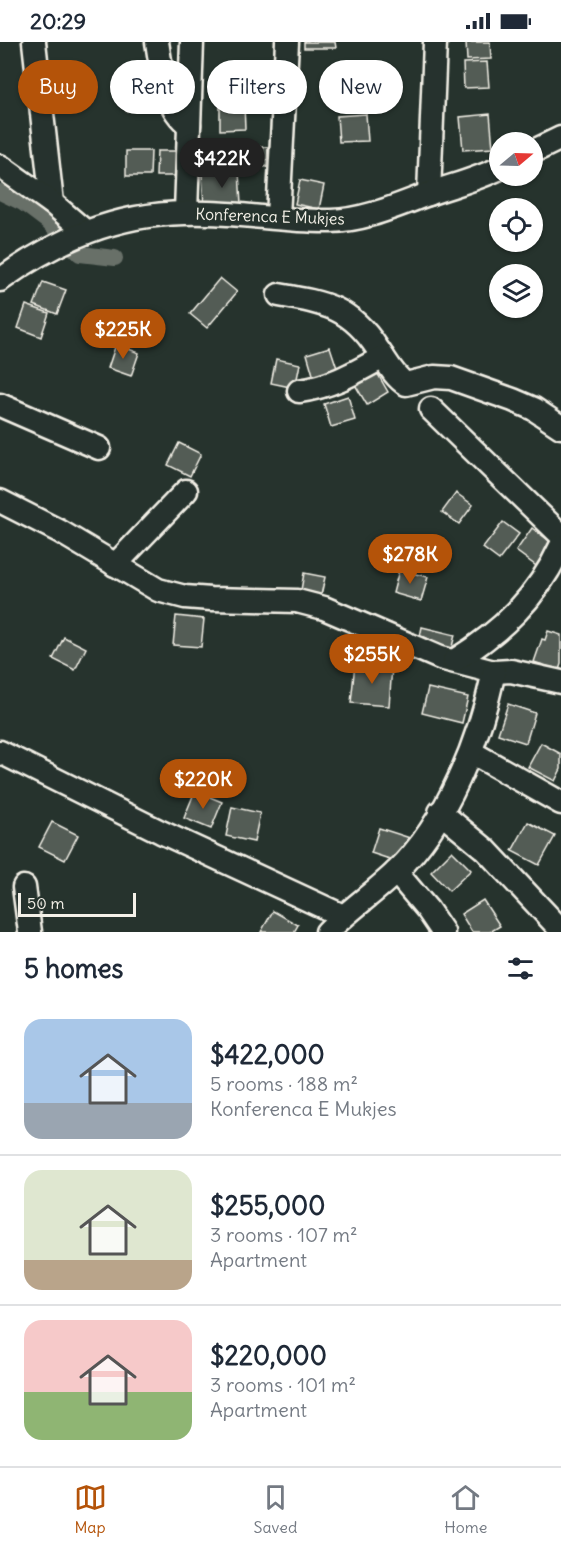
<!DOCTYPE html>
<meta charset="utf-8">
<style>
:root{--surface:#fff;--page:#f2f2f3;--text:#1f2937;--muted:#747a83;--line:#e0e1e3;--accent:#b45309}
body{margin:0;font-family:Delius,sans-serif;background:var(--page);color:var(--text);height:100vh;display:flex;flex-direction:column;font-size:22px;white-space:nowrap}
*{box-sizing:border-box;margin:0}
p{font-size:20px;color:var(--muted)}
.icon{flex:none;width:33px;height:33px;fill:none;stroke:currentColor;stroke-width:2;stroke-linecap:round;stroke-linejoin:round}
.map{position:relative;height:890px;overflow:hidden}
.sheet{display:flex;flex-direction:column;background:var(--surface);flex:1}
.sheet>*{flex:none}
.top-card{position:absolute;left:18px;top:18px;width:525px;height:54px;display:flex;gap:12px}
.needle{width:39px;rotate:71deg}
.controls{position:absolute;left:489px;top:90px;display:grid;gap:12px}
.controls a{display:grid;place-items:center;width:54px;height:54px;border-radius:50%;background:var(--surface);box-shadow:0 2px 4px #0004;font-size:30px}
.scale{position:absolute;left:18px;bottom:15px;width:118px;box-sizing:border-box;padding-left:6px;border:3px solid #f4f1e8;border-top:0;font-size:16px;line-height:21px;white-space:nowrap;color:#f4f1e8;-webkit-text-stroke:4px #26332d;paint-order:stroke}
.price{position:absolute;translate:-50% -51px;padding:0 14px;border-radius:21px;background:var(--accent);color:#fff;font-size:20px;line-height:39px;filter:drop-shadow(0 2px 3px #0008)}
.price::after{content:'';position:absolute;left:50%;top:36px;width:18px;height:14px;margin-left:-9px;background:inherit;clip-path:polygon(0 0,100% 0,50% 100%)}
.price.current{background:#222;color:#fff}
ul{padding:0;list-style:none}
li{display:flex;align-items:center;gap:18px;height:150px;padding:0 24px}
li+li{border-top:2px solid var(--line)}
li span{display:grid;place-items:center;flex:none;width:168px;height:120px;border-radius:18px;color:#555}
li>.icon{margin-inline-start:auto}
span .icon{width:72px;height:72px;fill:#fffc;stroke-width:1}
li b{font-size:26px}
h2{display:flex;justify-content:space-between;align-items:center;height:72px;padding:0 24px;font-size:26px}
.chip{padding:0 21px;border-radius:27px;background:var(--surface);box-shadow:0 2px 4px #0004;font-size:21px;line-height:54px}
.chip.current{background:var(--accent);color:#fff}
.status{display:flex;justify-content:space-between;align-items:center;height:42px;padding:0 30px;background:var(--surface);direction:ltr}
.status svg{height:16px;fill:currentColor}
.dock{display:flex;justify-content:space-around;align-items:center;height:84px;border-top:2px solid var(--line);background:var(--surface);font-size:16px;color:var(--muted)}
.dock a{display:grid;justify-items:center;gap:3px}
.dock .current{color:var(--accent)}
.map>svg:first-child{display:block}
</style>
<div class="status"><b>20:29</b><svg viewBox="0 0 49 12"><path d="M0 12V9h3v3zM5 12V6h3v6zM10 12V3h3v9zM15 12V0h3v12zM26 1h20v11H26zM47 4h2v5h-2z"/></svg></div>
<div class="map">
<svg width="561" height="890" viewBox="0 0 561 890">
<rect width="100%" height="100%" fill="#26332d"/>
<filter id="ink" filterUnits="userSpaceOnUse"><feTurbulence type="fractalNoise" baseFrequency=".0167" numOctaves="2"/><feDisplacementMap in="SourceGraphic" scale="12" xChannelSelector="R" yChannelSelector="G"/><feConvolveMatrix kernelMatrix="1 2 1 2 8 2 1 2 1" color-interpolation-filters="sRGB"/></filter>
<g filter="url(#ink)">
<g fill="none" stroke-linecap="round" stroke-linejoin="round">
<path stroke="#676f68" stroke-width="16" d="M0,150L23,161L47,179L80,212L115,216"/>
</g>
<g fill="#525c55" stroke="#f4f1e8" stroke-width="1.5">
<path d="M304,0H335L336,6H304Z"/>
<path d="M466,0H490L491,17L467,18Z"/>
<path d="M487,20L489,45L464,46L463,21Z"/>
<path d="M256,27L281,29L278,63L254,61Z"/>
<path d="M153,38L156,67L126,69L124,41Z"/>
<path d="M244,62L245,87L220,88V63Z"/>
<path d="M366,72L368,99L339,100L337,74Z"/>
<path d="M490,72L493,106L463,108L460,75Z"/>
<path d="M243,104L268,105L267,125L242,123Z"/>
<path d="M126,109H151L150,134H126Z"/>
<path d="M157,109H181V134H156Z"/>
<path d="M239,130L241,162L204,164L202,132Z"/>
<path d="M300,138L324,143L319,167L295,162Z"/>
<path d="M220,236L237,250L207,286L190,272Z"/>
<path d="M43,240L66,248L57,272L34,263Z"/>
<path d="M26,263L49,271L41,295L18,286Z"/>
<path d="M116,302L139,311L131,334L108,326Z"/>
<path d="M330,305L338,329L314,336L307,312Z"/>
<path d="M276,317L300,322L295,346L271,341Z"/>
<path d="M376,329L388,350L367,363L354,341Z"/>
<path d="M348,354L355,378L331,385L324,362Z"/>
<path d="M179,401L201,412L190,434L168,423Z"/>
<path d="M456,451L473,463L459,482L442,470Z"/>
<path d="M503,480L519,492L499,518L483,506Z"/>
<path d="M532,486L555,503L539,526L516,509Z"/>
<path d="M399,528L428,535L421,559L393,551Z"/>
<path d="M304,531L325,535L320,558L300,554Z"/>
<path d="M176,574L204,577L201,605L173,603Z"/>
<path d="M422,585L455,593L450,612L418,604Z"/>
<path d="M548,589L561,593V622L559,628L534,620L542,597L545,598Z"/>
<path d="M64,595L86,606L75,628L53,617Z"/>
<path d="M355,621L392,625L389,664L351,661Z"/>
<path d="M428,646L468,655L462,681L422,671Z"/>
<path d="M508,662L535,671L526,701L498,692Z"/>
<path d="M541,701L561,712V727L555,739L528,725Z"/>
<path d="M195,749L222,760L211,787L184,776Z"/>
<path d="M232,765L260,771L254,800L226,794Z"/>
<path d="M52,780L78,793L65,818L39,805Z"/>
<path d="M528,780L555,794L539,823L512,809Z"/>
<path d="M379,786L410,796L402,821L371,811Z"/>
<path d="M452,809L471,828L449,849L431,830Z"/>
<path d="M483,858L500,884L490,890H472L461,872Z"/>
<path d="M273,869L298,883L294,890H261Z"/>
</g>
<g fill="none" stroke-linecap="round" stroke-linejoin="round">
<g stroke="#f4f1e8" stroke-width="27">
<g id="minor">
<path d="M34,0L52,161"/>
<path d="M157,0C162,29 164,65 189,83"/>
<path d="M532,110L561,96"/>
<path d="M0,124L52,161L86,190"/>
<path d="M429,152L435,0"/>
<path d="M186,170L192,0"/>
<path d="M278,175L287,0"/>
<path d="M0,238C56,198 115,172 185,171C234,169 282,180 331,179C366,178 398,163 431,151C454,143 478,137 500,126"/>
<path d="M279,253C325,261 350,265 377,306C386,318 393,334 406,342L434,335L451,336L513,358L534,367L561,385"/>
<path d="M299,349C331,345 356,330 383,315"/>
<path d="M0,363L99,406"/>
<path d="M431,367L561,493"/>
<path d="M0,459L59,489L158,548L185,555L211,557L297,559L324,566L440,616L494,630L511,629L561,640"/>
<path d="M115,523L186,449"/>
<path d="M454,619C502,589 537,556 561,504"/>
<path d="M0,710L161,790L343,874"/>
<path d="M471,710L561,761"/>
<path d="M440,770L486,808L561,888"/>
<path d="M396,830L428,868L443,890"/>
<path d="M24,845L30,890"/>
<path d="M327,890C349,868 374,851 396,830C448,780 479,698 494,630"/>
</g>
</g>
<use href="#minor" stroke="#26332d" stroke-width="22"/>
</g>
</g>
<g text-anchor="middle" stroke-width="4.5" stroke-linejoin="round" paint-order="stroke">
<g font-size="16" fill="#f4f1e8" stroke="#26332d">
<text transform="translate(270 174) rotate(2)" y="6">Konferenca E Mukjes</text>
</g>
</g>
</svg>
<div class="controls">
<a><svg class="needle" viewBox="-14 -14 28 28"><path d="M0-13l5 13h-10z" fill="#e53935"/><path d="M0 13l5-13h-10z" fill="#747a83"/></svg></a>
<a><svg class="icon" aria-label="locate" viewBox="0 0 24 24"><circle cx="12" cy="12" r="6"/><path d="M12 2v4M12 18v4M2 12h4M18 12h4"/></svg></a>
<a><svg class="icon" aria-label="layers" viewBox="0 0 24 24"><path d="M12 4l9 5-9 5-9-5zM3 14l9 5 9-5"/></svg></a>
</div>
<div class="scale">50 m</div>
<b class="price current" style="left:222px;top:147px">$422K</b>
<b class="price" style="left:123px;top:318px">$225K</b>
<b class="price" style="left:410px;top:543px">$278K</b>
<b class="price" style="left:372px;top:643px">$255K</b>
<b class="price" style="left:203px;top:768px">$220K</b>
<div class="top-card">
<a class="chip current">Buy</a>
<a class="chip">Rent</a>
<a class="chip">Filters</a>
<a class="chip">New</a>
</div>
</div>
<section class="sheet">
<h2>5 homes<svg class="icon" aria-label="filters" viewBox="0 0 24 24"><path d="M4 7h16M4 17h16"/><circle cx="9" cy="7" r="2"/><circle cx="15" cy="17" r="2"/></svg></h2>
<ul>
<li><span style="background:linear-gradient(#a9c7e8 70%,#9aa5b1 0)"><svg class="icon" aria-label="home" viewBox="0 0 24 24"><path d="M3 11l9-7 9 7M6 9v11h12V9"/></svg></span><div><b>$422,000</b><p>5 rooms · 188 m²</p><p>Konferenca E Mukjes</p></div></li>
<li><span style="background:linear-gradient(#dfe7d0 75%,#b9a48a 0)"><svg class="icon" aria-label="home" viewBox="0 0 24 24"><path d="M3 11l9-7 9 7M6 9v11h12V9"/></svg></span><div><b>$255,000</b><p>3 rooms · 107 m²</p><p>Apartment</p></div></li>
<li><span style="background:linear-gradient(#f6c9c9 60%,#8fb573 0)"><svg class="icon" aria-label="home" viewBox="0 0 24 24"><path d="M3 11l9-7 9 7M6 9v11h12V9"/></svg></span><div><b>$220,000</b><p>3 rooms · 101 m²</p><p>Apartment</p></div></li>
</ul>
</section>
<nav class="dock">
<a class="current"><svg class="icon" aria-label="map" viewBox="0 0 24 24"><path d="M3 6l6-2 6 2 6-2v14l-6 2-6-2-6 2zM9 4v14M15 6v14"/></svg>Map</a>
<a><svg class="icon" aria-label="saved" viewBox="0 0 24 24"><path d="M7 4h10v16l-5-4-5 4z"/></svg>Saved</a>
<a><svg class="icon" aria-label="home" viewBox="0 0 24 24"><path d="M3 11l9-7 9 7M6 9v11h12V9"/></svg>Home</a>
</nav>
